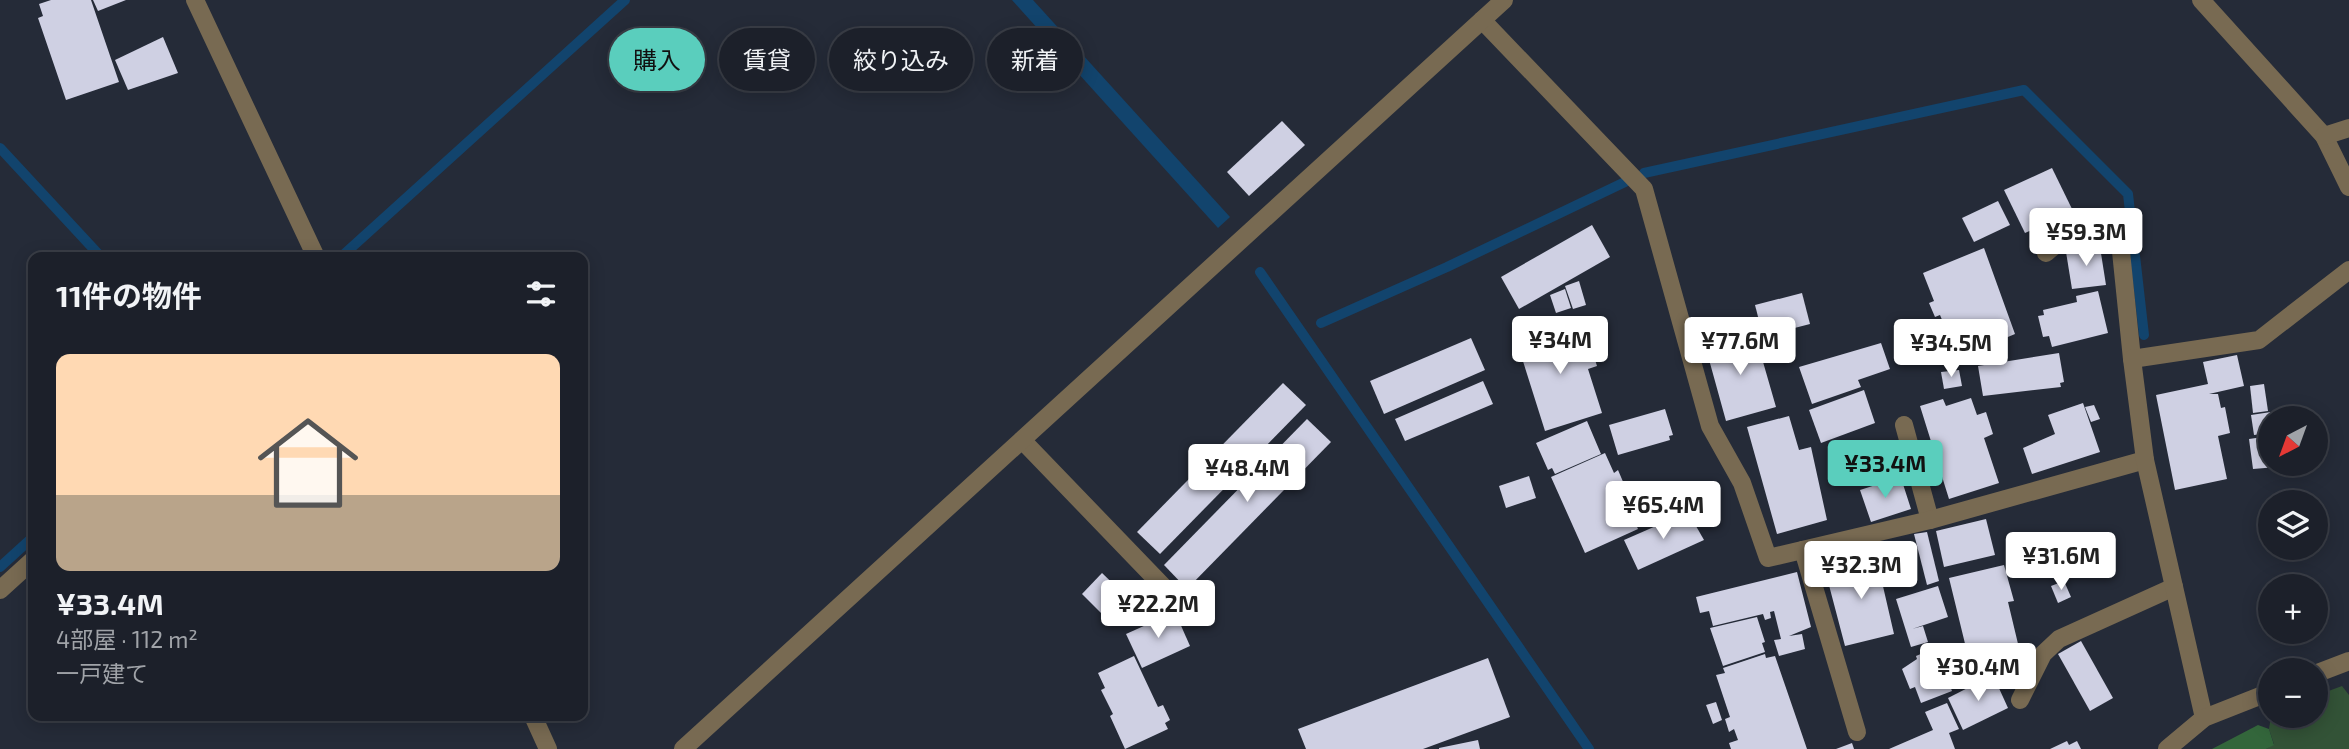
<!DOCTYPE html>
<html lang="ja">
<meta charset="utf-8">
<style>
:root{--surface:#1c202a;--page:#292d36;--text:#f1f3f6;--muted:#a0a3a8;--line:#3a3e47;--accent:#5acebd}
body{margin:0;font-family:"Exo 2","Noto Sans JP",sans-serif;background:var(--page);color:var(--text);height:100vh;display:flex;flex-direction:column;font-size:26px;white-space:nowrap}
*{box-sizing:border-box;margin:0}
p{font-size:23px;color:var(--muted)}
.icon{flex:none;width:38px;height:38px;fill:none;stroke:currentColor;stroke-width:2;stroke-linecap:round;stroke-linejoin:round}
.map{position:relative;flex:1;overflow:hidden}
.side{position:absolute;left:28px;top:252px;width:560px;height:469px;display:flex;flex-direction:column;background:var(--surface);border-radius:14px;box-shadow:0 4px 18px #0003,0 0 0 2px var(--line)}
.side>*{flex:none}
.guide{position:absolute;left:609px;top:28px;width:665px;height:63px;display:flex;gap:14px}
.needle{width:46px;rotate:221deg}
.controls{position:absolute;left:2258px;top:406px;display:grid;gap:14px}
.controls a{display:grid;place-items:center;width:70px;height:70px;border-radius:50%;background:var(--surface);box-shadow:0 4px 18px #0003,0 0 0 2px var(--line);font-size:35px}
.price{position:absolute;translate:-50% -60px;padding:0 16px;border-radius:7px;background:#fff;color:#222;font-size:23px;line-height:46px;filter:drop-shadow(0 2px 4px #0008)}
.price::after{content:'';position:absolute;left:50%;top:42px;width:21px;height:16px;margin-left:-10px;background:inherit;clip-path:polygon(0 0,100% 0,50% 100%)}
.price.active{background:var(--accent);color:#111}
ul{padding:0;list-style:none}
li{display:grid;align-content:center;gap:14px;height:371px;padding:0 28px}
li span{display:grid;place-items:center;height:217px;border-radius:14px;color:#555}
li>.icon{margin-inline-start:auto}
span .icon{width:126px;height:126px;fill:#fffc;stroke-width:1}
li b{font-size:30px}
h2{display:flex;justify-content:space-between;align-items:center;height:84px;padding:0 28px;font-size:30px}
.tag{padding:0 24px;border-radius:32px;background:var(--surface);box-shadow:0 4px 18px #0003,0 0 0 2px var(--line);font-size:24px;line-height:63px}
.tag.active{background:var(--accent);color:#111}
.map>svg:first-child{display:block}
</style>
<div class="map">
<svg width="2349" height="749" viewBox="0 0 2349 749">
<rect width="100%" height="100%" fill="#252b38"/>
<path fill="#335337" d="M2342,686L2349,695V749H2266L2274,744L2269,729L2271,716H2315V696Z"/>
<path fill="#33663b" d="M2258,725L2269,729L2274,745L2266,749H2212Z"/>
<path fill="#12446d" d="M1012,0H1033L1230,217L1218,228Z"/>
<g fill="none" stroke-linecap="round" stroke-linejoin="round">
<g stroke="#12446d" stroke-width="10">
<path d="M0,148L101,257"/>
<path d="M1644,173L2024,90L2128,194L2144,335"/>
<path d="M341,257L625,0"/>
<path d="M1260,272L1589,749"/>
<path d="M1321,323L1447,267L1625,182"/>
<path d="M0,567L33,537"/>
</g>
</g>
<g fill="#cfd0e3">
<path d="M51,0H91L119,82L66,100L38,18L43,16L39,4Z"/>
<path d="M93,0H126L98,11Z"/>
<path d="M163,37L178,73L128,90L115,60Z"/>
<path d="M1282,121L1305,145L1249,196L1227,172Z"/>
<path d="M2052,168L2073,211L2025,233L2004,190Z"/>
<path d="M1998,201L2010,225L1974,242L1962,218Z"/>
<path d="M1592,225L1610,257L1519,309L1501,277Z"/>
<path d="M2100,247L2106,285L2072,289L2066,252Z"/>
<path d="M1984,248L2015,334L1958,358L1940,315L1935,317L1929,303L1934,301L1923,273Z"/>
<path d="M1579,281L1586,305L1573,309L1565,286Z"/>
<path d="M1565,289L1571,308L1556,313L1550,295Z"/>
<path d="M2098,291L2108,333L2052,347L2049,336L2043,337L2038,316L2044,315L2043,310L2077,302L2076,296Z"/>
<path d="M1802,293L1810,324L1763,336L1755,305Z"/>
<path d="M1566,323L1568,331L1575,328L1581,347L1590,344L1597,366L1588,369L1602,413L1545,431L1516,339Z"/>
<path d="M1747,333L1752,350L1759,348L1776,407L1726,421L1705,345Z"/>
<path d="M1471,338L1485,370L1384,414L1370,381Z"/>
<path d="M1881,343L1890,369L1858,380L1861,387L1812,404L1799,367Z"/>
<path d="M2059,353L2064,382L2060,383L2061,387L1983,396L1978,366Z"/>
<path d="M2237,355L2244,386L2209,394H2218L2221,408L2225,407L2230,433L2218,436L2227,479L2175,490L2156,395L2208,384L2203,362Z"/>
<path d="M1959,370L1962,386L1944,389L1941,372Z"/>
<path d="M1483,381L1493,404L1405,441L1395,419Z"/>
<path d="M1283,383L1306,405L1160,554L1137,532Z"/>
<path d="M2264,384L2268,411L2253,413L2250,386Z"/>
<path d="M1864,390L1875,423L1821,443L1809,410Z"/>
<path d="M1971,398L1977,415L1986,412L1993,434L1984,438L1999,483L1949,499L1920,406L1943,399L1946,406Z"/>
<path d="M2083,403L2100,452L2032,474L2023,448L2055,434L2048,415Z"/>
<path d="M2094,405L2100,419L2091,422L2085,407Z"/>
<path d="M1665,409L1673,435L1669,436L1670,440L1618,455L1609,425Z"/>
<path d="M2271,412L2270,433L2254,435L2251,415Z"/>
<path d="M1789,416L1799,450L1811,447L1827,520L1777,534L1747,427Z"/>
<path d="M1307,419L1331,442L1187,589L1164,565Z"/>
<path d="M1587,421L1601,454L1555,474L1552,468L1548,470L1536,443Z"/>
<path d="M2270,436V464H2277V467L2253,469L2249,439Z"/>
<path d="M1605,453L1614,473L1618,470L1624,484L1619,486L1638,529L1585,553L1551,477Z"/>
<path d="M1529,476L1536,498L1506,508L1499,486Z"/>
<path d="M1902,481L1911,509L1871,522L1860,490L1885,482L1887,486Z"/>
<path d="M1688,512L1704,540L1638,570L1624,540Z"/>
<path d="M1986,519L1995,555L1944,567L1936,531Z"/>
<path d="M1927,532L1939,581L1927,585L1914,534Z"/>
<path d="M1876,557L1878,566L1884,564L1889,581L1882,582L1894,634L1845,646L1825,570Z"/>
<path d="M2004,565L2014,601L2008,602L2019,648L1969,660L1949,578Z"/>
<path d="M1797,572L1811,627L1789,636L1802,634L1805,649L1779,656L1774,640L1781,639L1774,611L1770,612L1771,618L1765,620L1763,614L1713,626L1709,611L1700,613L1696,597Z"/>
<path d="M1102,573L1130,600L1109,621L1082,594Z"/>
<path d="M2064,581L2071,597L2058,603L2051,586Z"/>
<path d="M1938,586L1948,617L1912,629L1923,626L1928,642L1911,647L1896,599Z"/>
<path d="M1175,612L1190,646L1142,668L1126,634Z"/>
<path d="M1757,617L1765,642L1762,643L1765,652L1723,666L1710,628Z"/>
<path d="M2081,641L2113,698L2090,711L2058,654Z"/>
<path d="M1935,648L1952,691L1921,703L1915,687L1910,689L1902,669L1917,659L1916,656Z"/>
<path d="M1765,654L1766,658L1775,656L1807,749H1731L1729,743L1738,740L1734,729L1729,732L1725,719L1730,717L1716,675L1725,673L1723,668Z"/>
<path d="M1134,656L1158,707L1163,705L1170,720L1165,723L1168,729L1125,749L1110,716L1113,714L1101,690L1105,688L1098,673Z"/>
<path d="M1488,658L1510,717L1423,749H1306L1298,729Z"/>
<path d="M1993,675L2008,708L1963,730L1948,698Z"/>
<path d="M1716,702L1722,720L1713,724L1706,705Z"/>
<path d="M1947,703L1959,729L1949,733L1955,749H1889L1933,730L1925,712Z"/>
<path d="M1478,740L1480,749H1439V748Z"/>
<path d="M2067,741L2069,745L2077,741L2081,749H2050Z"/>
<path d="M1852,743L1854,749H1836Z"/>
</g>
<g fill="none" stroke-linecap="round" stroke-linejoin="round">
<g stroke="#786a52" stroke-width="18">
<path d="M2046,253C2071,230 2086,226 2119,232L2132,359"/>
<path d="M1904,425L1930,520"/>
<path d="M1022,440L1181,605"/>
<path d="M1803,550L1857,732"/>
<path d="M2020,700L2043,654L2059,639L2174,587"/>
</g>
<g stroke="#786a52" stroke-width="18">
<path d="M195,0L316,257"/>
<path d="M2201,0L2324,136L2349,187"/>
<path d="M1482,20L1644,189L1710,426L1742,483L1768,558L1930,520L2145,460"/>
<path d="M2324,136L2349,128"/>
<path d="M0,590L33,560"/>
<path d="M2315,674L2349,661"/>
<path d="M533,716L548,749"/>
<path d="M2204,718L2145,460L2132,359L2259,340L2349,270"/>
<path d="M2167,749L2204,718L2270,692"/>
</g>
<path stroke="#786a52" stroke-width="18" d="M683,749L1504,0"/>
</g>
</svg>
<div class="controls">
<a><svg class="needle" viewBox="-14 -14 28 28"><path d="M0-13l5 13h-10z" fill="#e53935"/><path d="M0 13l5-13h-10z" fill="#a0a3a8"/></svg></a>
<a><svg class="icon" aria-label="layers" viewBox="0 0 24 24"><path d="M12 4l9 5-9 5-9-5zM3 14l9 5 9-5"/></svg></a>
<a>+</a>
<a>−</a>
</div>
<b class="price" style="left:2086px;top:268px">¥59.3M</b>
<b class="price" style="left:1560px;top:376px">¥34M</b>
<b class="price" style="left:1740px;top:377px">¥77.6M</b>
<b class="price" style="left:1951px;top:379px">¥34.5M</b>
<b class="price active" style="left:1885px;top:500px">¥33.4M</b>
<b class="price" style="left:1247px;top:504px">¥48.4M</b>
<b class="price" style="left:1663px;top:541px">¥65.4M</b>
<b class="price" style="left:2061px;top:592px">¥31.6M</b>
<b class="price" style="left:1861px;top:601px">¥32.3M</b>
<b class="price" style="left:1158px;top:640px">¥22.2M</b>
<b class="price" style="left:1978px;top:703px">¥30.4M</b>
<div class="guide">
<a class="tag active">購入</a>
<a class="tag">賃貸</a>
<a class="tag">絞り込み</a>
<a class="tag">新着</a>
</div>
<section class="side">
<h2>11件の物件<svg class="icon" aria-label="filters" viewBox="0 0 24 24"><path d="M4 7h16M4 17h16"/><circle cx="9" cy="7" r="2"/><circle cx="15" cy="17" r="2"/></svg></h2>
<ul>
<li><span style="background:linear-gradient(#ffd9b3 65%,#b9a48a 0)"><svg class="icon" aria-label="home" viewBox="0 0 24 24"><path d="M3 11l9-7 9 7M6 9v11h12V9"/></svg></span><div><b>¥33.4M</b><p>4部屋 · 112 m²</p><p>一戸建て</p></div></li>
</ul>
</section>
</div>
